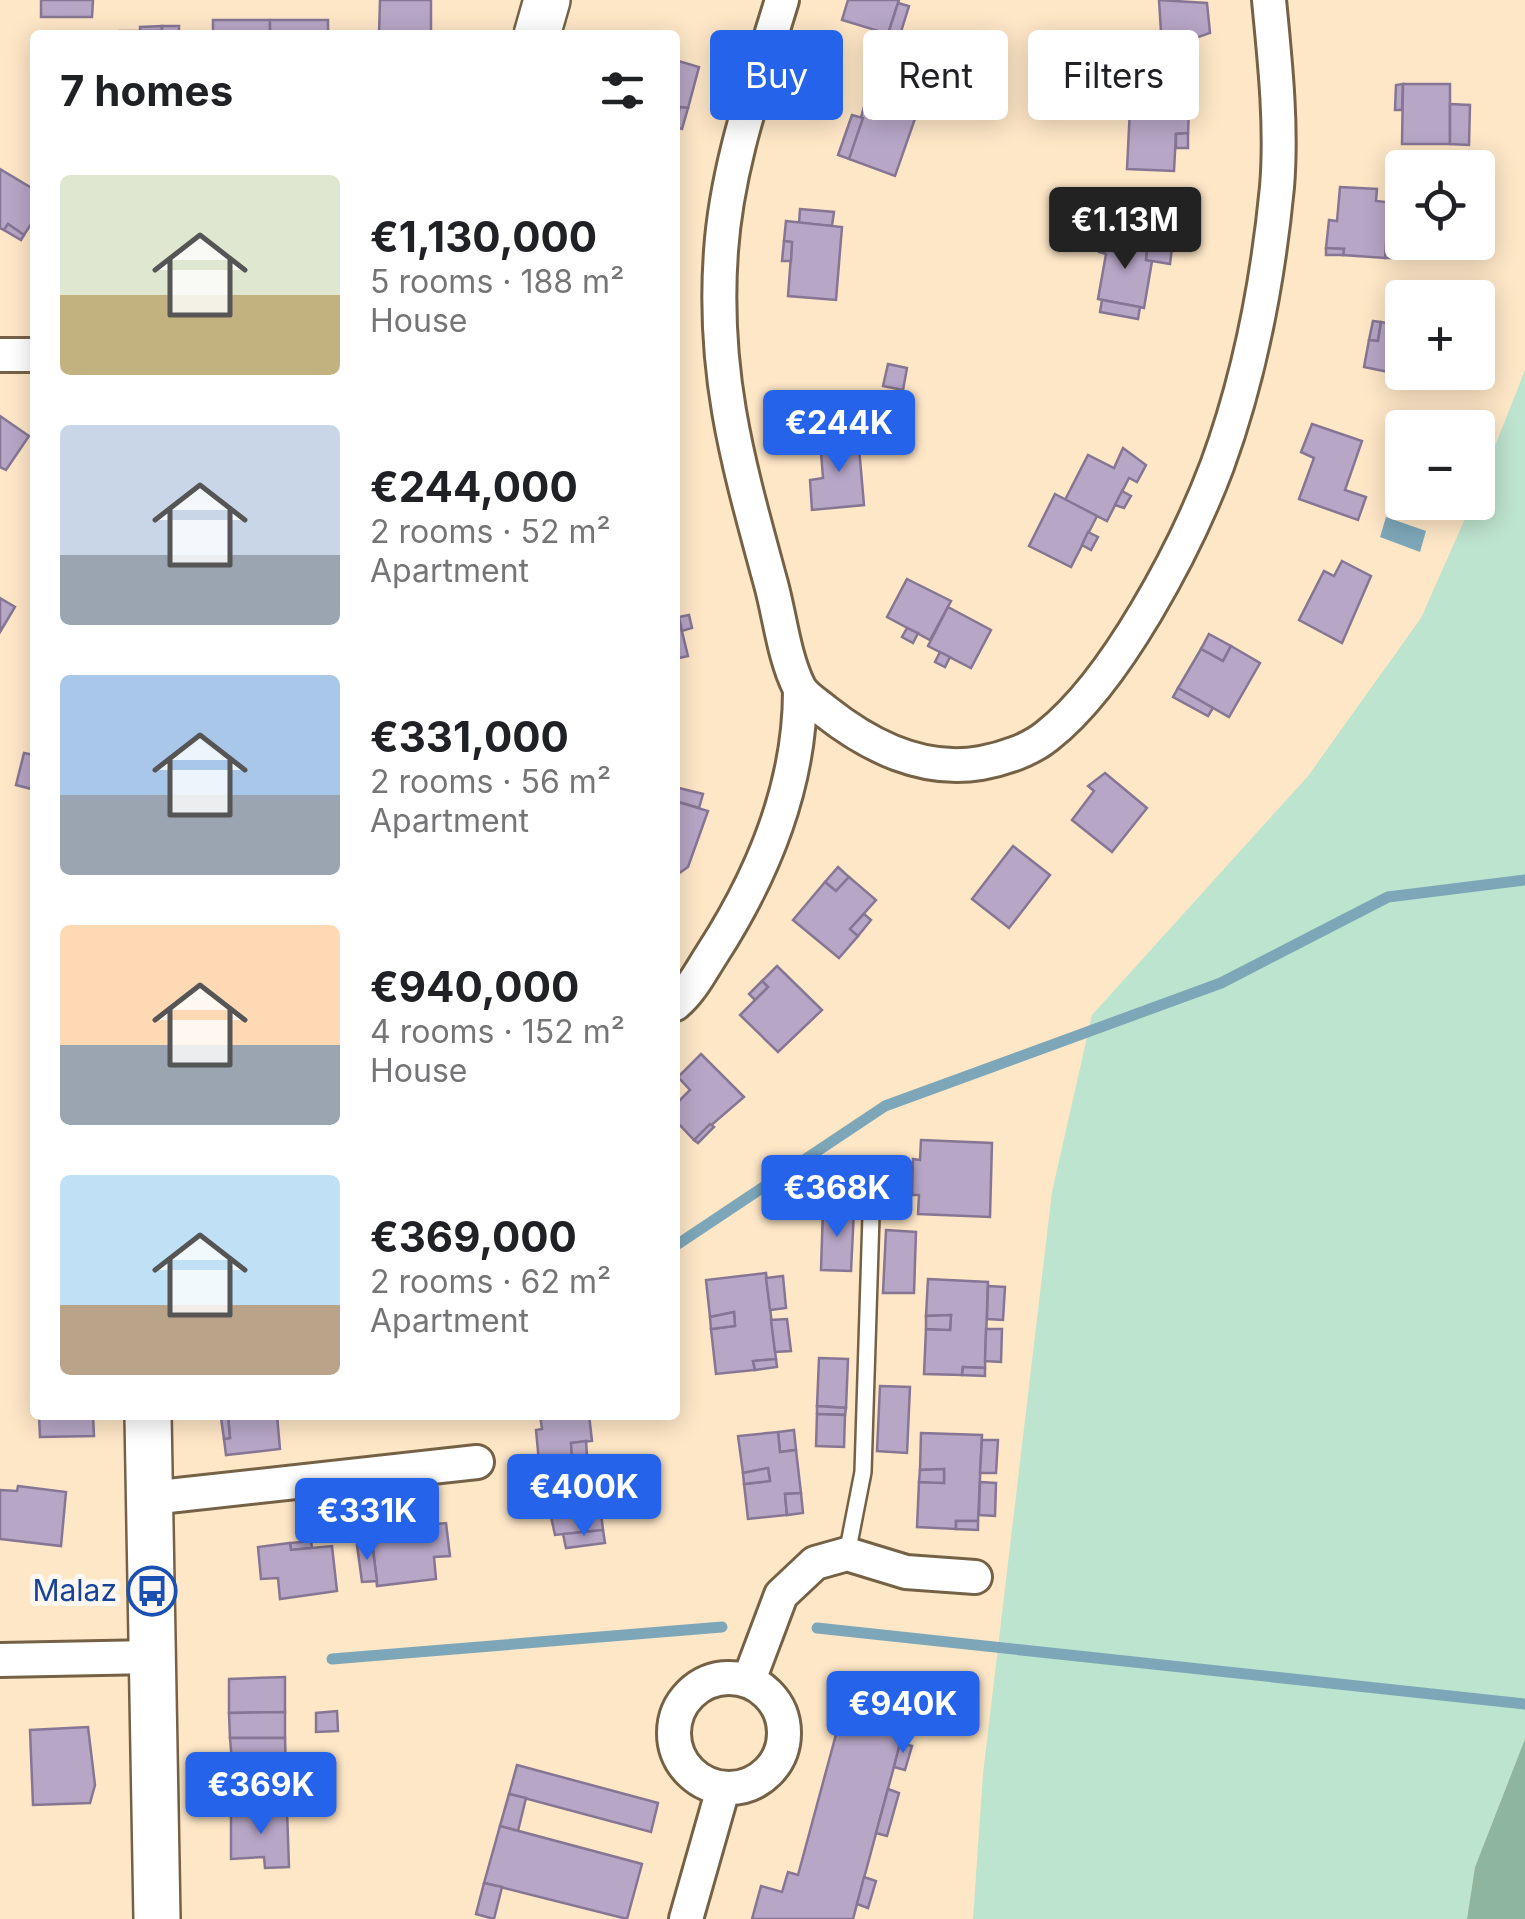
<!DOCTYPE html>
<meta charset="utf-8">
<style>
:root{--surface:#fff;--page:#f2f2f2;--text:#202124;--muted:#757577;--accent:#2563eb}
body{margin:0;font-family:Inter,sans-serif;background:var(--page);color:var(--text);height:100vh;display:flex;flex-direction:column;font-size:38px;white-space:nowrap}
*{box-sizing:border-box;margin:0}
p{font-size:32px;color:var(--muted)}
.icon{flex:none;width:55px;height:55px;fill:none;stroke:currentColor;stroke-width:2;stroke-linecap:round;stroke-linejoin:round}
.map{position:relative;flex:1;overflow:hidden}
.panel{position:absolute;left:30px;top:30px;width:650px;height:1390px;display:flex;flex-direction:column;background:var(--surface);border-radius:10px;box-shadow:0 5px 25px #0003}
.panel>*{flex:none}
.top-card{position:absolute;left:710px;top:30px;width:665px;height:90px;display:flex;gap:20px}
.fabs{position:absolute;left:1385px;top:150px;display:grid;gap:20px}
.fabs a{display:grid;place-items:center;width:110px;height:110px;border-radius:10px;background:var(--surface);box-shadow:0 5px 25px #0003;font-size:50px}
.price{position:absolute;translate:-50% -85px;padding:0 22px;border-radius:10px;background:var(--accent);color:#fff;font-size:32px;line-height:65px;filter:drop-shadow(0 2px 5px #0008)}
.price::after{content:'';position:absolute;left:50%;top:60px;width:30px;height:22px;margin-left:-15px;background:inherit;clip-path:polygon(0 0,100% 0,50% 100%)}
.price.active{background:#222;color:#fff}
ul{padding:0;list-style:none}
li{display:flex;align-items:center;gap:30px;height:250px;padding:0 30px}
li span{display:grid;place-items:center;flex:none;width:280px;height:200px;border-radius:10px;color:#555}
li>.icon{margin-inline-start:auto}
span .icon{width:120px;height:120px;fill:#fffc;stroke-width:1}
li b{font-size:42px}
h2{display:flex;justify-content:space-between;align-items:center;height:120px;padding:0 30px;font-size:42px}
.chip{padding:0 35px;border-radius:10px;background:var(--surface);box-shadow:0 5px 25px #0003;font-size:35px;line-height:90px}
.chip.active{background:var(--accent);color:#fff}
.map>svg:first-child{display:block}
</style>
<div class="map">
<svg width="1525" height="1919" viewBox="0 0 1525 1919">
<rect width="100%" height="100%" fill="#fee7c7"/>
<path fill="#bde4ce" d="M1525,370V1739L1475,1867L1467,1919H973L983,1774L1052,1192L1092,1015L1308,776L1421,618L1472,503L1478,502V489Z"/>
<path fill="#8eb5a0" d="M1525,1739V1919H1467L1475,1867Z"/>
<path fill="#7da7b8" d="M1386,517L1426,531L1420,552L1380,537Z"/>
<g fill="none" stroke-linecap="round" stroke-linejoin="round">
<g stroke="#7da7b8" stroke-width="11">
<path d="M675,1246L885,1106L1221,983L1388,897L1525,880"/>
<path d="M817,1628L1525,1704"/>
<path d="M332,1659L722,1627"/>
</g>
</g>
<g fill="#b7a6c6" stroke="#867694" stroke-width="2.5">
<path d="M41,0H93L92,17H41Z"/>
<path d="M380,0H431V35H379Z"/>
<path d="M848,0H899L888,34L842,20Z"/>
<path d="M1159,0L1207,3L1210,33L1184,42L1180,58L1164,60L1157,54L1155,32H1161Z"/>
<path d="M898,3L909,6L899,38L888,34Z"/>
<rect x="213" y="20" width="57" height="15"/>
<rect x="270" y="20" width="58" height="15"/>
<path d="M162,26V31H140V27Z"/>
<path d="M162,26H179V35H120V31H162Z"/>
<path d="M675,60L699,67L688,108L680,107L675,126Z"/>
<path d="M1068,66L1069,89L1033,90V67Z"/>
<path d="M1403,84L1402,110H1395L1396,85Z"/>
<path d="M1403,84H1450V144H1402Z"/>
<path d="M868,93L918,110L895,176L849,159Z"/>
<path d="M1450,104L1470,105L1469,145L1450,144Z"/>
<path d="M680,107L688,108L682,129L675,127Z"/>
<path d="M1130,108L1189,110L1188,133L1176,134L1174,171L1127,169Z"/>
<path d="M852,115L863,118L849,159L838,155Z"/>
<path d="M1188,133V148H1176V134Z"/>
<path d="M0,169L35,190V218L24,235L8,224L4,230L0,228Z"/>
<path d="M1340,187L1377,189L1376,201L1395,203L1385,258L1343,255L1344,249L1326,248L1329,220L1337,221Z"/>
<path d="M800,209L834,212L832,226L799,223Z"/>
<path d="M786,221L842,227L836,300L788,296L792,242L784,241Z"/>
<path d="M8,224L24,235L21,240L4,230Z"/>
<path d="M1387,227L1393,228L1391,258H1385Z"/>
<path d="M1103,235L1148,243L1146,260L1152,261L1144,308L1098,299L1106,254L1099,252Z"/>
<path d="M784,241L792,242L791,261H782Z"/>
<path d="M1148,243L1172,248L1170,264L1146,260Z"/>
<path d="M1326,248L1344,249L1343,255H1326Z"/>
<path d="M1102,300L1140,307L1138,319L1100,312Z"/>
<path d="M1373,321L1381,322L1378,341L1369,340Z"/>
<path d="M1381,322L1402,326L1403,375L1364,367L1369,340L1378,341Z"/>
<path d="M888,364L907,368L903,390L883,386Z"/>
<path d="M1404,372H1426L1430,373L1428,381Z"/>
<path d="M0,416L29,436L6,470L0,467Z"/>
<path d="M857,421L858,436L820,439L819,425Z"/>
<path d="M1312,424L1362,441L1345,490L1366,497L1358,520L1299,499L1314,458L1301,452Z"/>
<path d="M858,436L864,505L812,510L810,480L823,478L820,439Z"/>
<path d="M1123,448L1146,465L1137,482L1129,478L1107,521L1065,500L1088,455L1114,468Z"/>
<path d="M1122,491L1131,496L1124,508L1115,505Z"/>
<path d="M1055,494L1097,516L1071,567L1029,546Z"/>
<path d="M1088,532L1098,537L1091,550L1082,545Z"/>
<path d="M1342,561L1371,576L1342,643L1299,620L1324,571L1334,576Z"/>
<path d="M907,579L951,601L930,640L887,617Z"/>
<path d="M0,598L15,607L0,632Z"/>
<path d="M675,603L688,656L675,659Z"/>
<path d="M948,607L991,630L971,668L928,646Z"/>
<path d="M689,615L692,628L682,631L679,617Z"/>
<path d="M907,628L918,633L913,643L902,637Z"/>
<path d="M1209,634L1231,646L1223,661L1201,649Z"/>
<path d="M1231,646L1260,663L1229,717L1178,688L1201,649L1223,661Z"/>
<path d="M940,652L950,657L945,667L935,662Z"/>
<path d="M1178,688L1213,708L1208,716L1173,697Z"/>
<path d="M24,753L35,755V790L16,785Z"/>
<path d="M1105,773L1147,808L1112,852L1072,820L1094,791L1088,786Z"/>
<path d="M675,787L703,794L699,808L675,801Z"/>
<path d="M675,801L708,811L688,867L675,876Z"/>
<path d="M1013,846L1050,875L1009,928L972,899Z"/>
<path d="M838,867L849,877L836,891L825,882Z"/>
<path d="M849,877L876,900L850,929L858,936L839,958L793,920L825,882L836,891Z"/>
<path d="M864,914L871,920L858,936L850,929Z"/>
<path d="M777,966L822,1010L778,1052L740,1015L768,987L762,981Z"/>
<path d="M762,981L768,987L755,1000L749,994Z"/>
<path d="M701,1054L744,1097L694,1140L675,1120V1105L690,1090L678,1077Z"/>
<path d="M710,1124L714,1127L698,1143L694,1140Z"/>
<path d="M921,1140L992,1143L990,1217L918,1214L919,1195H912L913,1159L920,1160Z"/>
<path d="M823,1208L854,1210L851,1271L821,1270Z"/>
<path d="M886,1230L916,1232L914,1293H883Z"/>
<path d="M766,1273L776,1359L753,1361L755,1370L716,1374L711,1329L735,1326L734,1312L710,1317L706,1280Z"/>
<path d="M783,1276L786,1308L770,1310L766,1278Z"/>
<path d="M928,1279L988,1282L985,1368L963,1367L962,1375L924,1374L926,1329L950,1330L951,1315L926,1316Z"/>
<path d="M988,1286L1005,1287L1003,1320L987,1319Z"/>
<path d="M734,1312L735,1326L711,1329L710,1317Z"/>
<path d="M951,1315L950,1330L926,1329V1316Z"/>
<path d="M787,1319L791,1351L775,1352L771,1320Z"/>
<path d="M986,1329H1002L1001,1362L985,1361Z"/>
<path d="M819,1358L848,1359L846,1408L817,1406Z"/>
<path d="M776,1359L777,1367L755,1370L753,1361Z"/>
<path d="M963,1367L985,1368V1376L962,1375Z"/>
<path d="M880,1386L910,1387L907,1453L877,1451Z"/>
<path d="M817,1406L846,1408L845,1415L817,1414Z"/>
<path d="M817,1414L845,1415L844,1447L816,1446Z"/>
<path d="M39,1415H93L94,1436L40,1437Z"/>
<path d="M228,1415H277L280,1449L226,1455L224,1439L230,1438Z"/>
<path d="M540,1415H589L592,1441L571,1443L572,1457L539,1462L536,1430L542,1429Z"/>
<path d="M228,1417L230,1438L224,1439L221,1418Z"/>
<path d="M794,1430L796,1450L780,1452L778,1432Z"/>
<path d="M778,1432L780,1452L796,1450L801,1493L785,1494L787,1515L748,1519L744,1484L770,1481L768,1468L743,1473L738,1436Z"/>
<path d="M921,1433L982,1435L978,1521H956V1529L917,1527L919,1482L944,1483V1469L920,1470Z"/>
<path d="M982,1440H998L996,1473H980Z"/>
<path d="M586,1441L587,1456L572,1457L571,1443Z"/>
<path d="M587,1456L590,1471L574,1473L572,1457Z"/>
<path d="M572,1457L574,1473L596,1470L603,1530L555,1535L539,1462Z"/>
<path d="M768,1468L770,1481L744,1484L743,1473Z"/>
<path d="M944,1469V1483L919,1482L920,1470Z"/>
<path d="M980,1482L996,1483L995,1516L979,1515Z"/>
<path d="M18,1486L66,1492L61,1546L0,1539V1490L17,1491Z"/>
<path d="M801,1493L803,1513L787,1515L785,1494Z"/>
<path d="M543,1494H549L552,1514H546Z"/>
<path d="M956,1521H978V1530L956,1529Z"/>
<path d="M446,1523L450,1556L434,1557L436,1579L377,1586L372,1538L416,1534L414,1526Z"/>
<path d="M414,1526L416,1534L392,1536L391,1528Z"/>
<path d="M603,1530L605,1543L566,1548L563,1534Z"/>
<path d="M311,1541L312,1548L291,1550L290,1543Z"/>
<path d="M290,1543L291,1550L332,1546L337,1591L280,1599L278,1578L261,1579L258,1547Z"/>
<path d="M372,1543L377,1581L362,1582L357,1545Z"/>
<path d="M285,1677V1712L229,1713V1679Z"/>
<path d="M337,1711L338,1731L316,1732V1713Z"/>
<path d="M285,1712V1738H230L229,1713Z"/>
<path d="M841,1716L903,1733L853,1919H752L761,1886L782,1892L788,1872L798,1875Z"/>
<path d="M88,1727L95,1785L90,1803L33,1805L30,1730Z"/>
<path d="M230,1738H285L287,1810L236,1811Z"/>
<path d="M900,1743L912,1746L905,1770L894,1767Z"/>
<path d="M517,1765L658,1803L651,1832L509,1794Z"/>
<path d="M888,1789L899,1793L887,1836L876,1833Z"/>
<path d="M509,1794L526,1798L518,1831L500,1826Z"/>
<path d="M287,1810L289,1867L265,1868L264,1857L231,1859V1811Z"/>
<path d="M500,1826L642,1864L627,1919L484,1883Z"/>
<path d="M864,1877L876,1881L868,1908L857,1904Z"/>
<path d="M484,1883L502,1887L494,1919L476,1914Z"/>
</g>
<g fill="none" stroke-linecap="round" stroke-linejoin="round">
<g stroke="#756246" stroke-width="20">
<path id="lane" d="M847,1554L863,1472L872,1184"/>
</g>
<g stroke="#756246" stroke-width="38">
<g id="street">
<path d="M782,0C757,83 727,164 721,251C712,376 739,466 771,584C780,617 784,657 799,687C804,697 817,704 825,711C869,746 924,773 981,763C1003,759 1030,750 1047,736C1116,682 1186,548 1217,466C1249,379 1268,280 1277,187C1282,126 1275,61 1269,0"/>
<path d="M0,355H35"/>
<path d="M675,1004C691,991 701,971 712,954C763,875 800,786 800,691"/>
<path d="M150,1498L477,1462"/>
<path d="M0,1660L152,1657"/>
<circle cx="729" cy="1733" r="55"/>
<path d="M749,1680L781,1595L815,1563L847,1554L906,1572L975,1577"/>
<path d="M686,1919L723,1789"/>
</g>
</g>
<g stroke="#756246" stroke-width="50">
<g id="secondary">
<path d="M537,35L547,0"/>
<path d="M148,1415L157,1919"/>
</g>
</g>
<use href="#lane" stroke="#fff" stroke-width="15"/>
<use href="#street" stroke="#fff" stroke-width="32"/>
<use href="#secondary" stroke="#fff" stroke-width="45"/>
</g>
<defs>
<g id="bus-ring" transform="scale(2.5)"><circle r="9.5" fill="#fcf7f1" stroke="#1a4fb4" stroke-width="1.5"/><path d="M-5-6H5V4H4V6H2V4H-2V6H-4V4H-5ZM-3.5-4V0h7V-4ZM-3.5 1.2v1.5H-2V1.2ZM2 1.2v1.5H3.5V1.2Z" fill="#1a4fb4"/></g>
</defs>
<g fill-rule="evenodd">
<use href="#bus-ring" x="152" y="1591"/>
</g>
<g text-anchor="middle" stroke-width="10" stroke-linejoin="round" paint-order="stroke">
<g font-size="30" fill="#164399" stroke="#fcf7f1" text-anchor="end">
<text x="117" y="1601">Malaz</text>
</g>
</g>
</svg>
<div class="fabs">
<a><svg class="icon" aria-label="locate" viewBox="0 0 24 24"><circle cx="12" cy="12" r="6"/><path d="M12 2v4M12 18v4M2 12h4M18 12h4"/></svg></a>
<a>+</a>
<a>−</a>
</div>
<b class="price active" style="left:1125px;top:272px">€1.13M</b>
<b class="price" style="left:839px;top:475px">€244K</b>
<b class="price" style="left:837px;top:1240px">€368K</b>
<b class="price" style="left:584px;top:1539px">€400K</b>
<b class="price" style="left:367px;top:1563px">€331K</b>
<b class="price" style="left:903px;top:1756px">€940K</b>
<b class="price" style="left:261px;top:1837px">€369K</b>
<div class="top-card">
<a class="chip active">Buy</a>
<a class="chip">Rent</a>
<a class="chip">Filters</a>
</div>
<section class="panel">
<h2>7 homes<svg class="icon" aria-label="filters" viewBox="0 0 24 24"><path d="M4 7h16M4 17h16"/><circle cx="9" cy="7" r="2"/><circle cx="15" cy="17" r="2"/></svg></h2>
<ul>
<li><span style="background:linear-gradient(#dfe7d0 60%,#c2b280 0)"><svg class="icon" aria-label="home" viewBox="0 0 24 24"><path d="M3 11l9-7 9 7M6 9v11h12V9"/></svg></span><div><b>€1,130,000</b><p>5 rooms · 188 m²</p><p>House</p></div></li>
<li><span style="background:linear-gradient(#c9d6e8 65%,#9aa5b1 0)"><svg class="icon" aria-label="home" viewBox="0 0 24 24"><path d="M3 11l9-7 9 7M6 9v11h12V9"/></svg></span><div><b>€244,000</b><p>2 rooms · 52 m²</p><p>Apartment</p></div></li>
<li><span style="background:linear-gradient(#a9c7e8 60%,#9aa5b1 0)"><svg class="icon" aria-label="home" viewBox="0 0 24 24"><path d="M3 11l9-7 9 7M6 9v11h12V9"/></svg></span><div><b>€331,000</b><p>2 rooms · 56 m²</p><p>Apartment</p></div></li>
<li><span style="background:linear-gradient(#ffd9b3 60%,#9aa5b1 0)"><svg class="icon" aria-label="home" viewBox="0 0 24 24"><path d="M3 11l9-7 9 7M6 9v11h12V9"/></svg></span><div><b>€940,000</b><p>4 rooms · 152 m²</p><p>House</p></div></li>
<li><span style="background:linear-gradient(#bfe0f5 65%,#b9a48a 0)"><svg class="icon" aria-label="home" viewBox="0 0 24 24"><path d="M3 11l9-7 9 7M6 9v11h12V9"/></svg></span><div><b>€369,000</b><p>2 rooms · 62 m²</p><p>Apartment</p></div></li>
</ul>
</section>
</div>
